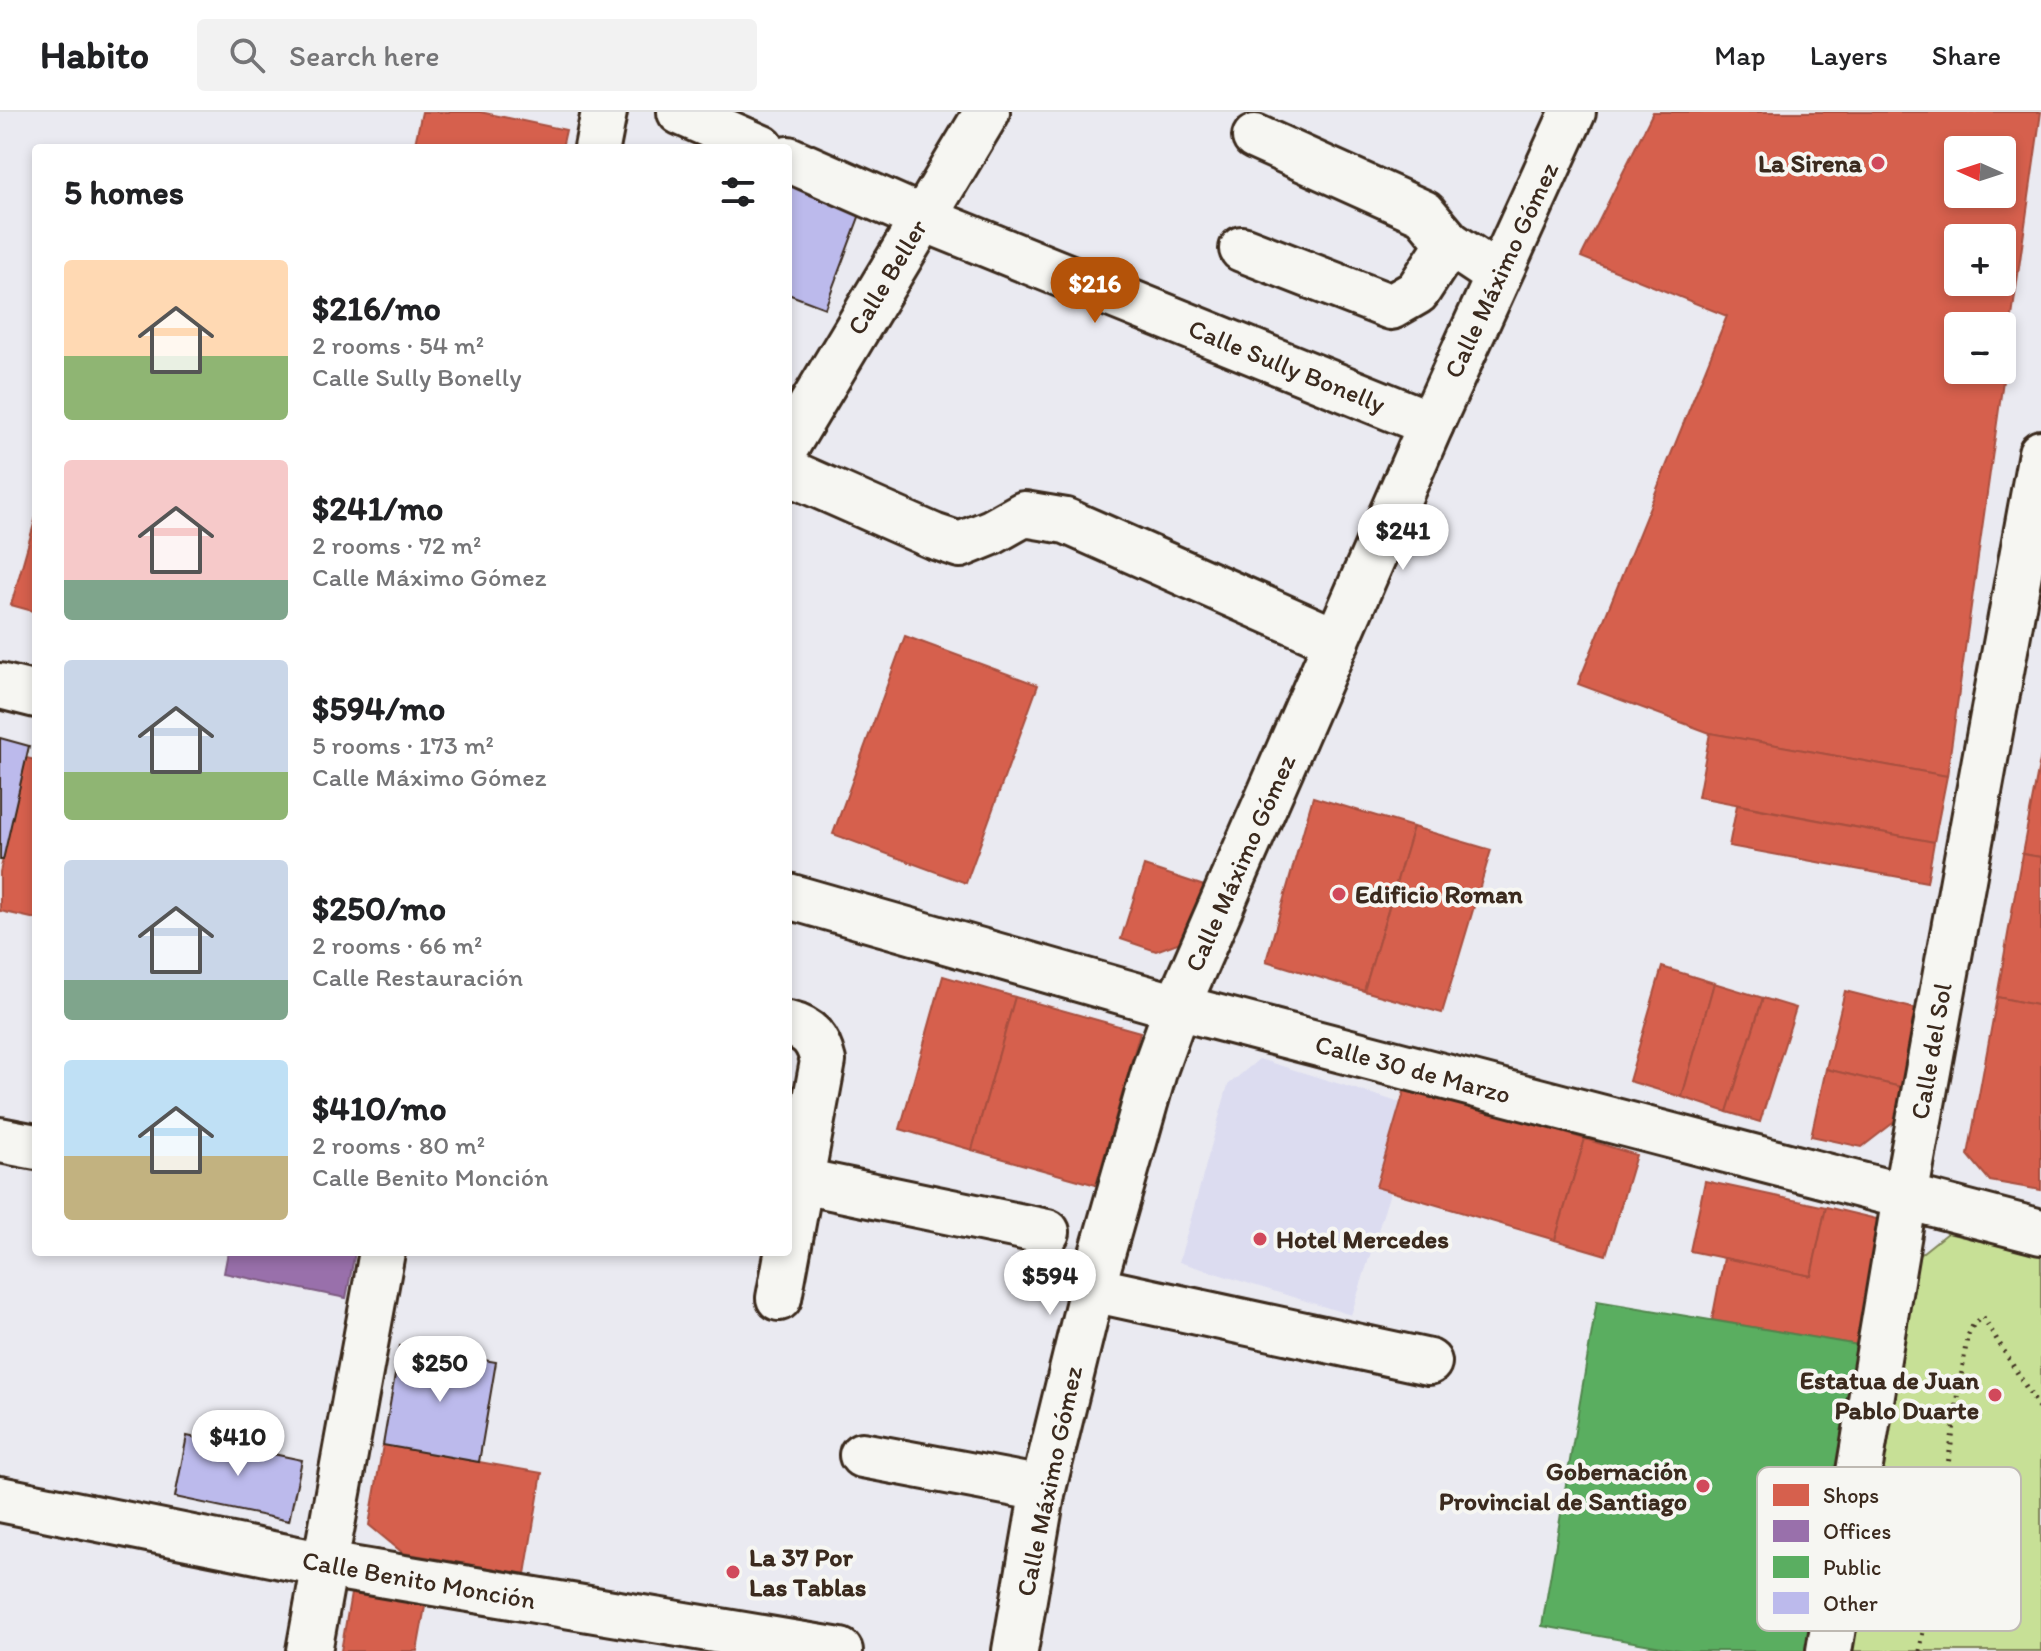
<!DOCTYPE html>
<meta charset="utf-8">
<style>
:root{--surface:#fff;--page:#f2f2f2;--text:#202124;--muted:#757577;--line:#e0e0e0;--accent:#b45309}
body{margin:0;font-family:Itim,sans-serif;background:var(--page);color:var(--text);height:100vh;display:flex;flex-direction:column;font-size:30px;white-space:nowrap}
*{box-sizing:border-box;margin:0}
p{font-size:26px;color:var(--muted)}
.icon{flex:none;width:44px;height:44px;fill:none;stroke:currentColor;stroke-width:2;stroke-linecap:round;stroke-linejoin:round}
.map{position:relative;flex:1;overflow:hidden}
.panel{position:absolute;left:32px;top:32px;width:760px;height:1112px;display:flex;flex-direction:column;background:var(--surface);border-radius:8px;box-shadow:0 4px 12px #0003}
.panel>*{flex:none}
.needle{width:52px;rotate:273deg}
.tools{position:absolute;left:1944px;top:24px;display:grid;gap:16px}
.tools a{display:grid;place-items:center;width:72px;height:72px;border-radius:8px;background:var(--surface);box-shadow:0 4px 12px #0003;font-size:40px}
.price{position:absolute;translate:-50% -68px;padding:0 18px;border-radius:28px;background:#fff;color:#222;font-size:26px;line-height:52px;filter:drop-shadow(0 2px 4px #0008)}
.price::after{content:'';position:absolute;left:50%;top:48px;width:24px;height:18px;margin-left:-12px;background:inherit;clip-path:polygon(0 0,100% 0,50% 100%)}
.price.current{background:var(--accent);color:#fff}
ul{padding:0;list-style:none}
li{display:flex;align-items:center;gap:24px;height:200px;padding:0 32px}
li span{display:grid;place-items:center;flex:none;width:224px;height:160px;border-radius:8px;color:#555}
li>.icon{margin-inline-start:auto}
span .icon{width:96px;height:96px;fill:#fffc;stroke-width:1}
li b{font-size:34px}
h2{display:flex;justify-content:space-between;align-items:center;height:96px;padding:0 32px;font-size:34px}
header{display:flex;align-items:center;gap:48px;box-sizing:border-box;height:112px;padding:0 40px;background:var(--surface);border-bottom:2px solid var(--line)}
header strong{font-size:38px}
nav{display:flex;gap:44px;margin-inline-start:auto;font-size:28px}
.search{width:560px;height:72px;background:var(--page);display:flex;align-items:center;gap:20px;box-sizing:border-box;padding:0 28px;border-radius:8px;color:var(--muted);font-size:30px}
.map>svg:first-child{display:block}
</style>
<header>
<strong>Habito</strong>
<div class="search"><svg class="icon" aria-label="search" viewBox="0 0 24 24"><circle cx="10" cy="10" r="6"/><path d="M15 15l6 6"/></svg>Search here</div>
<nav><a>Map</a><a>Layers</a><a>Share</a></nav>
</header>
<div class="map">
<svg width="2041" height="1539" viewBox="0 0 2041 1539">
<rect width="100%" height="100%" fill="#eaeaf1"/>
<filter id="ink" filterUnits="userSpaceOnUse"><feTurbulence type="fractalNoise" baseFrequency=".0125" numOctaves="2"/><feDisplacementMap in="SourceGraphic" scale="16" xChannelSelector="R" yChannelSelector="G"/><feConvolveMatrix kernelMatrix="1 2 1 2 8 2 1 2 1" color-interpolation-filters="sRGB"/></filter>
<g filter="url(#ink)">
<path fill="#dcdcf0" d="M1259,947L1417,996L1351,1203L1179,1150L1228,973Z"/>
<path fill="#c7e096" stroke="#81855a" stroke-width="2" d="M1947,1121L2041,1143V1539H1843L1908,1152Z"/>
<g fill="#d6604d" stroke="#a8503f" stroke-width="2" fill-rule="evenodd">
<path d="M422,0H480L566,18L562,36H414Z"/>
<path d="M1653,0H2041L1947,664L1710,621L1578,572L1727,204L1581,145ZM1958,38H2002V82H1958ZM1958,126H2002V170H1958ZM1958,214H2002V258H1958Z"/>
<path d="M36,405V500L11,493Z"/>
<path d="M905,524L1038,573L966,771L833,722Z"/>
<path d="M1710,621L1947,664L1934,730L1698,685Z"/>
<path d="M2041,643V745L2022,742Z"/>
<path d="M26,646L36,648V807L0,799V760Z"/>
<path d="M1313,685L1413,715L1364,879L1266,849Z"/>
<path d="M1737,693L1934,730L1927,770L1729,734Z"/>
<path d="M1413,715L1491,738L1442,901L1364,879Z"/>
<path d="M2022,742L2041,745V894L1997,885Z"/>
<path d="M1144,754L1210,776L1194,825L1156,839L1121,827Z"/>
<path d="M1662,855L1714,871L1682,985L1629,969Z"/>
<path d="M943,864L1015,885L972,1038L900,1017Z"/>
<path d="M1714,871L1763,886L1727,1000L1682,985Z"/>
<path d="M1845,879L1924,899L1905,976L1826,957Z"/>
<path d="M1015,885L1140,920L1096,1073L972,1038Z"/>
<path d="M1997,885L2041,894V1078L1990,1069L1968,1043Z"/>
<path d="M1763,886L1796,896L1760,1010L1727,1000Z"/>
<path d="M1826,957L1905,976L1897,1008L1862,1035L1811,1024Z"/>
<path d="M1406,973L1585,1027L1555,1128L1376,1075Z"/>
<path d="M1585,1027L1636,1043L1606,1143L1555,1128Z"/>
<path d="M1705,1069L1826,1095L1811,1164L1690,1139Z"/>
<path d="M1826,1095L1885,1109L1864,1234L1712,1208L1724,1146L1811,1164Z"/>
<path d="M383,1333L542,1361L525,1462L403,1441L369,1413Z"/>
<path d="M352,1476L426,1489L417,1539H341Z"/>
</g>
<path fill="#9970ab" stroke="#7d5b81" stroke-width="2" d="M228,1140H355L346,1186L224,1161Z"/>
<path fill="#5aae61" stroke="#51864d" stroke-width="2" d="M1597,1189L1864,1234L1812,1539H1685L1542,1514Z"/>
<g fill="#bcbaec" stroke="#3b2a1e" stroke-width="2">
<path d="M788,70L865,89L825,196L788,182Z"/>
<path d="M0,626L29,634L3,748H0Z"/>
<path d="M400,1234L496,1250L479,1350L383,1333Z"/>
<path d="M187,1324L302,1348L289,1409L175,1385Z"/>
</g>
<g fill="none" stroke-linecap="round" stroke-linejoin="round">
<g stroke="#3b2a1e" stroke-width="50">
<g id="minor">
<path d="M680,0L762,36"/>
<path d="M1255,25L1424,101L1449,131L1497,163"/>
<path d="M597,36L604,0"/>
<path d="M788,47L922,106L1431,312"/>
<path d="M1242,137L1391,195L1417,180L1449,131"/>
<path d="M788,332L987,0"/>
<path d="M788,360L933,424L960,433L992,420L1024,402L1066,409L1337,529"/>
<path d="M0,1028L36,1035"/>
<path d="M802,1069L1047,1120"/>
<path d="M1092,1177L1429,1250"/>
<path d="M779,1186L823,949C818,928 810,917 788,912"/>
<path d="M862,1343L1043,1377"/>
<path d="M0,1387L326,1453L840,1539"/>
<path d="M309,1539L382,1140"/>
<path d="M1015,1539L1043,1377L1092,1177L1155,956L1177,895L1431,312L1573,0"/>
</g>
</g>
<g stroke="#3b2a1e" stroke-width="50">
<g id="major">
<path d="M0,574L36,583"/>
<path d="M788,784L1177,895L2041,1120"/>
<path d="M1829,1539L1905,1085L2041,341"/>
</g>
</g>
<g stroke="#3b2a1e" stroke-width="5" stroke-dasharray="2 6" stroke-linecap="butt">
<path d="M1894,1423L1937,1431"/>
<path d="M1920,1539L1967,1226L1974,1211L1983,1205L2041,1299"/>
</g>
<use href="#minor" stroke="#f6f6f2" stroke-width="44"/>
<use href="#major" stroke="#f6f6f2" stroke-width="44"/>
</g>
</g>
<g fill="#d1495b" stroke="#f6f6f2" stroke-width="3">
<circle cx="1878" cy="51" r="8"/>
<circle cx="1339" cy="782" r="8"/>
<circle cx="1260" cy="1127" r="8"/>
<circle cx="1995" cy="1283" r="8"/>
<circle cx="1703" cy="1374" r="8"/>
<circle cx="733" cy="1460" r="8"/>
</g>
<g text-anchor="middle" stroke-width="8" stroke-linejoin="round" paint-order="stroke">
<g font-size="26" font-weight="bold" fill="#3b2a1e" stroke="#f6f6f2" text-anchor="end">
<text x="1862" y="60">La Sirena</text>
<text x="1355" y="791" text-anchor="start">Edificio Roman</text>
<text x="1276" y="1136" text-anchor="start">Hotel Mercedes</text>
<text x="1979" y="1277">Estatua de Juan<tspan x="1979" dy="30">Pablo Duarte</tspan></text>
<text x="1687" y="1368">Gobernación<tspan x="1687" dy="30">Provincial de Santiago</tspan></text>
<text x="749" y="1454" text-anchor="start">La 37 Por<tspan x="749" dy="30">Las Tablas</tspan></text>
</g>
<g font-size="26" fill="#3b2a1e" stroke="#f6f6f2">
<text transform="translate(1501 158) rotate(-65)" y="9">Calle Máximo Gómez</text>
<text transform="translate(887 165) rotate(-59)" y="9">Calle Beller</text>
<text transform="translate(1287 254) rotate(22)" y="9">Calle Sully Bonelly</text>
<text transform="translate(1240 751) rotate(-66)" y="9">Calle Máximo Gómez</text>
<text transform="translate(1931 939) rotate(-80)" y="9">Calle del Sol</text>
<text transform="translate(1413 957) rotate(15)" y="9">Calle 30 de Marzo</text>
<text transform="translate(1049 1369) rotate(-78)" y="9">Calle Máximo Gómez</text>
<text transform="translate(419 1468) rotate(10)" y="9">Calle Benito Monción</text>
</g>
</g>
<rect x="1757" y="1355" width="264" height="164" rx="12" fill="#f6f6f2" stroke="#beb9b2" stroke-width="2"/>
<rect x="1773" y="1372" width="36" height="22" fill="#d6604d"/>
<rect x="1773" y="1408" width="36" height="22" fill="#9970ab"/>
<rect x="1773" y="1444" width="36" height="22" fill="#5aae61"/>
<rect x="1773" y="1480" width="36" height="22" fill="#bcbaec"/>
<g font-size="22" fill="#3b2a1e">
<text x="1823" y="1391">Shops</text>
<text x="1823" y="1427">Offices</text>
<text x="1823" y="1463">Public</text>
<text x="1823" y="1499">Other</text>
</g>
</svg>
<div class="tools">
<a><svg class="needle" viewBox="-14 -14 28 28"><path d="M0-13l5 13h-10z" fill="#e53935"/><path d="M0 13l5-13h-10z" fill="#757577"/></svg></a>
<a>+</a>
<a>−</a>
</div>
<b class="price current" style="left:1095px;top:213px">$216</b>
<b class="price" style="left:1403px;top:460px">$241</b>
<b class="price" style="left:1050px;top:1205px">$594</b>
<b class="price" style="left:440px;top:1292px">$250</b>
<b class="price" style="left:238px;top:1366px">$410</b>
<section class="panel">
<h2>5 homes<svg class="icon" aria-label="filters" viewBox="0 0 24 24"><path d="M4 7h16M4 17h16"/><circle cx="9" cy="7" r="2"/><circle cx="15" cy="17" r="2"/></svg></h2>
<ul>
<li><span style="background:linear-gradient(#ffd9b3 60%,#8fb573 0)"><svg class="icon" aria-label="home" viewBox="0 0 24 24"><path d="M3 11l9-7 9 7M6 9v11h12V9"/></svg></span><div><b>$216/mo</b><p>2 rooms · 54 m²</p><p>Calle Sully Bonelly</p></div></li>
<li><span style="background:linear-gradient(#f6c9c9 75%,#7fa58c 0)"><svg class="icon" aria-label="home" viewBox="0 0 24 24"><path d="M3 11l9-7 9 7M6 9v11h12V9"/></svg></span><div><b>$241/mo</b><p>2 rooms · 72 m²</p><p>Calle Máximo Gómez</p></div></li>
<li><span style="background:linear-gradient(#c9d6e8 70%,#8fb573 0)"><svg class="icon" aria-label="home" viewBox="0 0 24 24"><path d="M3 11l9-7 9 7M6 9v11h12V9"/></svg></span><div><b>$594/mo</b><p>5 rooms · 173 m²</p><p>Calle Máximo Gómez</p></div></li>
<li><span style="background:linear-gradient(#c9d6e8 75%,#7fa58c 0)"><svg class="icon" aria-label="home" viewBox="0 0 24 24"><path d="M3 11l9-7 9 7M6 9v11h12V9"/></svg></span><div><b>$250/mo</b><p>2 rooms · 66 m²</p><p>Calle Restauración</p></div></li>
<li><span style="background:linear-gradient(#bfe0f5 60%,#c2b280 0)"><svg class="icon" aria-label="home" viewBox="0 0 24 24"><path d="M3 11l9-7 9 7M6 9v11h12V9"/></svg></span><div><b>$410/mo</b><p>2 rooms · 80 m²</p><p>Calle Benito Monción</p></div></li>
</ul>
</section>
</div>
